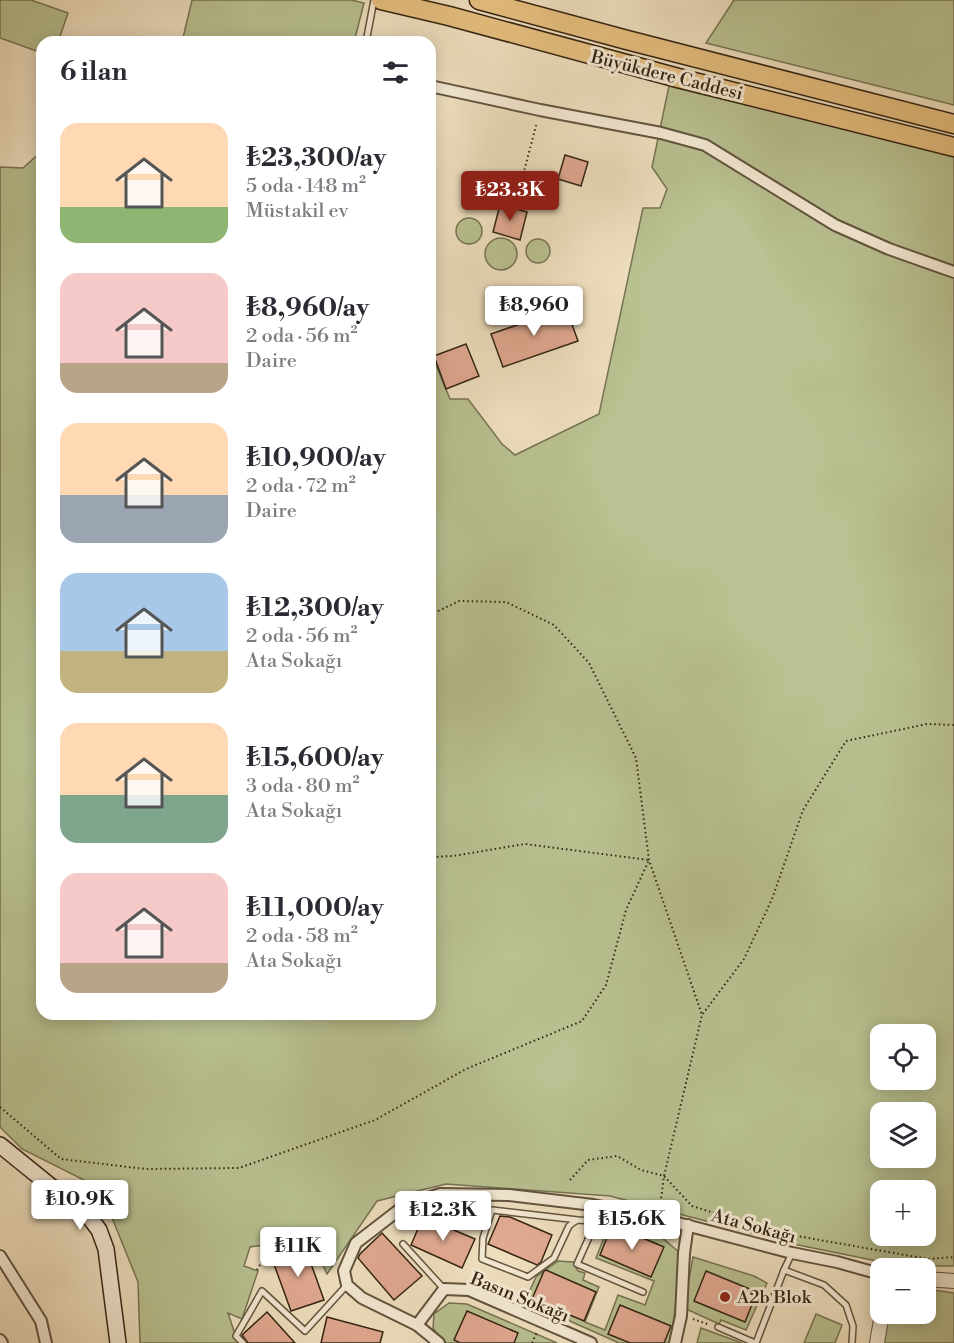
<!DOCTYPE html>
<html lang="tr">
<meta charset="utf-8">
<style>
:root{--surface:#fff;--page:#f7f7f7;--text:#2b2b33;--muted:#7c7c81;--accent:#8f2418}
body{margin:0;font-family:"Libre Bodoni",serif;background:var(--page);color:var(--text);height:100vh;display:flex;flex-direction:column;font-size:22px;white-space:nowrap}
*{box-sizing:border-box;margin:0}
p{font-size:20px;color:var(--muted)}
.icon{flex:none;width:33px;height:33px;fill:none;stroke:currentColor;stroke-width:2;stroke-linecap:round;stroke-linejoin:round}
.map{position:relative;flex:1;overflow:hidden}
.drawer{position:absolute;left:36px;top:36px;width:400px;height:984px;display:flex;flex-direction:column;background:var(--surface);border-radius:18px;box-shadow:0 3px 15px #0003}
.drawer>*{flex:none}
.buttons{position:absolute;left:870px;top:1024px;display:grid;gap:12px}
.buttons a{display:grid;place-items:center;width:66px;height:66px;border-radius:12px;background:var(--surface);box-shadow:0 3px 15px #0003;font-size:30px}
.price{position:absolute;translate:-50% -51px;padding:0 14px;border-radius:6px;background:#fff;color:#222;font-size:20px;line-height:39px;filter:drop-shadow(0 2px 3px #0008)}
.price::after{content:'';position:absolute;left:50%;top:36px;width:18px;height:14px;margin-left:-9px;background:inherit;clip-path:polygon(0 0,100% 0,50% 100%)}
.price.on{background:var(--accent);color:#fff}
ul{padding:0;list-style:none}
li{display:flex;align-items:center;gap:18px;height:150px;padding:0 24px}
li span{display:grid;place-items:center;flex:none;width:168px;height:120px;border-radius:18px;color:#555}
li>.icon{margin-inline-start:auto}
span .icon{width:72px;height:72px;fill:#fffc;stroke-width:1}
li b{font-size:26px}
h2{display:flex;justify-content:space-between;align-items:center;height:72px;padding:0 24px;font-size:26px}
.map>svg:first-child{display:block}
</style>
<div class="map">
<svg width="954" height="1343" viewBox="0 0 954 1343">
<rect width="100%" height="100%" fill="#f1e2c2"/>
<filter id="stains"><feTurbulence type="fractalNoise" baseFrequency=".00333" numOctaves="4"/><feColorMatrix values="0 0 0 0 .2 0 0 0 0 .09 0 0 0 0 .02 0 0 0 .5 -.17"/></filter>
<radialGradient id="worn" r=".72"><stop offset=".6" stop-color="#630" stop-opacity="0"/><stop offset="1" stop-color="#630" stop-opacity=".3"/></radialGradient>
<g fill="#bac393" stroke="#767453" stroke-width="1.5" fill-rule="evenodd">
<path d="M0,0H31L68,13L58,42H42V53L0,38Z"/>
<path d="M192,0H351L364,3L354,42H182Z"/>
<path d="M734,0H954V105L706,43Z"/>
<path d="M669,86L954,156V1266H917L892,1264L798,1245L610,1196L446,1184L377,1201L327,1274L310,1238L250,1247L244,1266L258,1271L242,1319L228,1313L238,1343H140L138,1282L100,1188L22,1149L0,1127V167L23,168L42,151V1014H430L431,353L450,399H468L502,444L515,455L599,414L643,208H660L667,189L652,167ZM880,1035H926V1080H880ZM880,1113H926V1158H880ZM880,1191H926V1236H880Z"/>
<circle cx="469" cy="231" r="13"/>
<circle cx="501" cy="254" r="16"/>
<circle cx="538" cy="251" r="12"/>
<path d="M612,1217L630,1219L648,1226L679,1252L675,1311L670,1343H619L525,1301L536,1277L558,1261L573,1262L578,1271L585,1273L583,1280L599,1287L585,1322L605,1330L618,1295L645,1305L654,1281L596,1258Z"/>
<path d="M693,1257L754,1276L767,1283L746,1330L721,1320L719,1324L684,1308Z"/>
<path d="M926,1289L954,1293V1343H882L886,1314H926Z"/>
<path d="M449,1303L467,1304L557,1343H443L433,1328L434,1314Z"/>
<path d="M816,1314L842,1325L835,1343H804Z"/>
<path d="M701,1328L742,1343H697Z"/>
</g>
<g fill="#e3ab94" stroke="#332413" stroke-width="1.5">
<path d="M565,155L588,162L581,186L558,179Z"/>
<path d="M500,205L527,212L520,240L493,232Z"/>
<path d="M566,308L578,341L503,367L491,334Z"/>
<path d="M466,344L479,376L446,389L434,356Z"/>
<path d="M500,1216L510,1217L552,1235L541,1262L537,1265L488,1244Z"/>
<path d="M423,1217L475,1239L462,1268L411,1245Z"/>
<path d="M612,1225L664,1247L651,1277L600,1255Z"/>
<path d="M382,1233L422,1276L394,1300L358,1258L360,1254Z"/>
<path d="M304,1244L324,1300L291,1311L271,1256Z"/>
<path d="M546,1270L596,1292L584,1321L532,1299L544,1271Z"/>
<path d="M706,1271L757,1292L745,1322L694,1301Z"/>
<path d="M620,1305L671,1326L664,1343H630L608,1334Z"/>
<path d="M467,1311L518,1333L514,1343H460L454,1340Z"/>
<path d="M267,1312L295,1343H248L242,1335Z"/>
<path d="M327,1317L383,1332L380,1343H321Z"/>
</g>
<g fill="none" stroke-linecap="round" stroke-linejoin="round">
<g stroke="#62543f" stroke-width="8">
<g id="service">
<path d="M366,42L374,0"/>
<path d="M593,1205L590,1235L577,1264L643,1292"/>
<path d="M578,1220L492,1210L483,1238L482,1259L528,1277L554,1258L569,1226L574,1222L578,1220L591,1221"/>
<path d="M403,1244L444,1289"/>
<path d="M784,1270L824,1285L846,1305L853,1326L852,1343"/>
<path d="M718,1327L755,1343"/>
<path d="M243,1343L236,1336L262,1291L305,1331L347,1285"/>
<path d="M756,1343L784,1270L792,1253"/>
</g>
</g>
<g stroke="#62543f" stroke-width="14">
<g id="minor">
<path d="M430,86L540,110L661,133L705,145L835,225L889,249L954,272"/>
<path d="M0,1256L41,1321L46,1343"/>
<path d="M417,1325L444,1289L469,1290L591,1343"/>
<path d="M0,1340L2,1343"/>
<path d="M439,1343L417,1325L362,1298L347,1285L344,1271L356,1243L404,1206L440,1194L509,1195L593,1205L659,1218L792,1253L837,1262L880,1274"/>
<path d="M675,1343L681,1316L684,1253L688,1225"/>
</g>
</g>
<g stroke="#62543f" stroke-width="16">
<g id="tertiary">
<path d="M926,1279L954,1281"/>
<path d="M877,1343L882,1314"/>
</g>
</g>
<g stroke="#332413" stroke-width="18">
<path id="secondary" d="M0,1145L90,1218L99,1230L106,1249L118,1343"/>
</g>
<g stroke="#332413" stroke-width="21">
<g id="primary">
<path d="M381,0L449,16L678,78L954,147"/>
<path d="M479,0L627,40L954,124"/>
</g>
</g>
<g stroke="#332413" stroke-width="2" stroke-dasharray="1.5 3" stroke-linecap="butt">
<path d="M514,209L537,122"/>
<path d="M430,615L459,601L506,602L554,625L589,663L636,758L649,860L702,1015"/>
<path d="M0,1107L61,1159L146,1169L239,1168L375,1120L466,1069L582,1021L606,985L626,910L649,860L525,844L453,856L430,857"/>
<path d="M570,1180L588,1160L617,1156L641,1170L664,1176L692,1206L774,1232L928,1259L954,1257"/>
<path d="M660,1207L664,1176L702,1015L744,959L772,899L803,810L846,741L927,724L954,725"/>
<path d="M257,1270L266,1254L297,1244"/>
<path d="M693,1319L710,1325"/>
<path d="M532,1343L537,1332"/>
</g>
<use href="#service" stroke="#f6ecd7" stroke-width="5"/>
<use href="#minor" stroke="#f6ecd7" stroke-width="10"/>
<use href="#tertiary" stroke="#f6ecd7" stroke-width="14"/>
<use href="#secondary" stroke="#f6ecd7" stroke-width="15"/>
<use href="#primary" stroke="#e8c181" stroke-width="18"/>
</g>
<circle fill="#8f2418" stroke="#f6ecd7" stroke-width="2" cx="725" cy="1297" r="6"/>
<g text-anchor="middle" stroke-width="6" stroke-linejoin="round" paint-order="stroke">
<g font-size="18" fill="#332413" stroke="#f6ecd7">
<text transform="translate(667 75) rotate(14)" y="6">Büyükdere Caddesi</text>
<text transform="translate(754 1226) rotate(15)" y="6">Ata Sokağı</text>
<text transform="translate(520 1297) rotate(22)" y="6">Basın Sokağı</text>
</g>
<g font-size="18" fill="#332413" stroke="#f6ecd7" text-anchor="start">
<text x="737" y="1303">A2b Blok</text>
</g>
</g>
<rect width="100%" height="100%" filter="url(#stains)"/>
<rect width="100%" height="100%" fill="url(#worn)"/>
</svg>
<div class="buttons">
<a><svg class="icon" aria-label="locate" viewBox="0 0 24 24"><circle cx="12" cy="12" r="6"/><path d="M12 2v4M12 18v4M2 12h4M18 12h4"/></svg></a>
<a><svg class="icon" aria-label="layers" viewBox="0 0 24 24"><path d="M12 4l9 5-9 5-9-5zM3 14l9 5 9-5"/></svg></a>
<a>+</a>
<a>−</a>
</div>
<b class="price on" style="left:510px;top:222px">₺23.3K</b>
<b class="price" style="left:534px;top:337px">₺8,960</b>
<b class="price" style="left:80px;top:1231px">₺10.9K</b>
<b class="price" style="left:443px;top:1242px">₺12.3K</b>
<b class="price" style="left:632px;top:1251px">₺15.6K</b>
<b class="price" style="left:298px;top:1278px">₺11K</b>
<section class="drawer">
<h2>6 ilan<svg class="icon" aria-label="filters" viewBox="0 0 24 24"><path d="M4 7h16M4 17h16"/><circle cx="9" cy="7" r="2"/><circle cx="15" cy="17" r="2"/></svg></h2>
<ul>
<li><span style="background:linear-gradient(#ffd9b3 70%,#8fb573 0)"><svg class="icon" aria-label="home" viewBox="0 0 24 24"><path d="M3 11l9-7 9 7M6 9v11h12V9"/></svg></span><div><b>₺23,300/ay</b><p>5 oda · 148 m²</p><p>Müstakil ev</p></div></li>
<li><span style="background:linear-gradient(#f6c9c9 75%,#b9a48a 0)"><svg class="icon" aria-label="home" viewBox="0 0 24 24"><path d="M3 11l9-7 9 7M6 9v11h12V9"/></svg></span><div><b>₺8,960/ay</b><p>2 oda · 56 m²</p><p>Daire</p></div></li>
<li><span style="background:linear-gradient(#ffd9b3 60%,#9aa5b1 0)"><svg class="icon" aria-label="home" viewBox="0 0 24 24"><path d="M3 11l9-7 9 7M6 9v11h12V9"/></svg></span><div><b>₺10,900/ay</b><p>2 oda · 72 m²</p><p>Daire</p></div></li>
<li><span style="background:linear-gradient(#a9c7e8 65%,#c2b280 0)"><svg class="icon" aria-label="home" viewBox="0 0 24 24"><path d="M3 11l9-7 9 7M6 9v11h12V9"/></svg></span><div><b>₺12,300/ay</b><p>2 oda · 56 m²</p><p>Ata Sokağı</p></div></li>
<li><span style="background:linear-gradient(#ffd9b3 60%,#7fa58c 0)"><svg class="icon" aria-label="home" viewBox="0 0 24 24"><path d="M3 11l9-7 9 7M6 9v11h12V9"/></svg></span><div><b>₺15,600/ay</b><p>3 oda · 80 m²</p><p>Ata Sokağı</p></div></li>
<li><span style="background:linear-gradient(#f6c9c9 75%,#b9a48a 0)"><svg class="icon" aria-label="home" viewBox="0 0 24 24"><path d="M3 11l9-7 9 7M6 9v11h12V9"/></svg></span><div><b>₺11,000/ay</b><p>2 oda · 58 m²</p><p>Ata Sokağı</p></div></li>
</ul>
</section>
</div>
